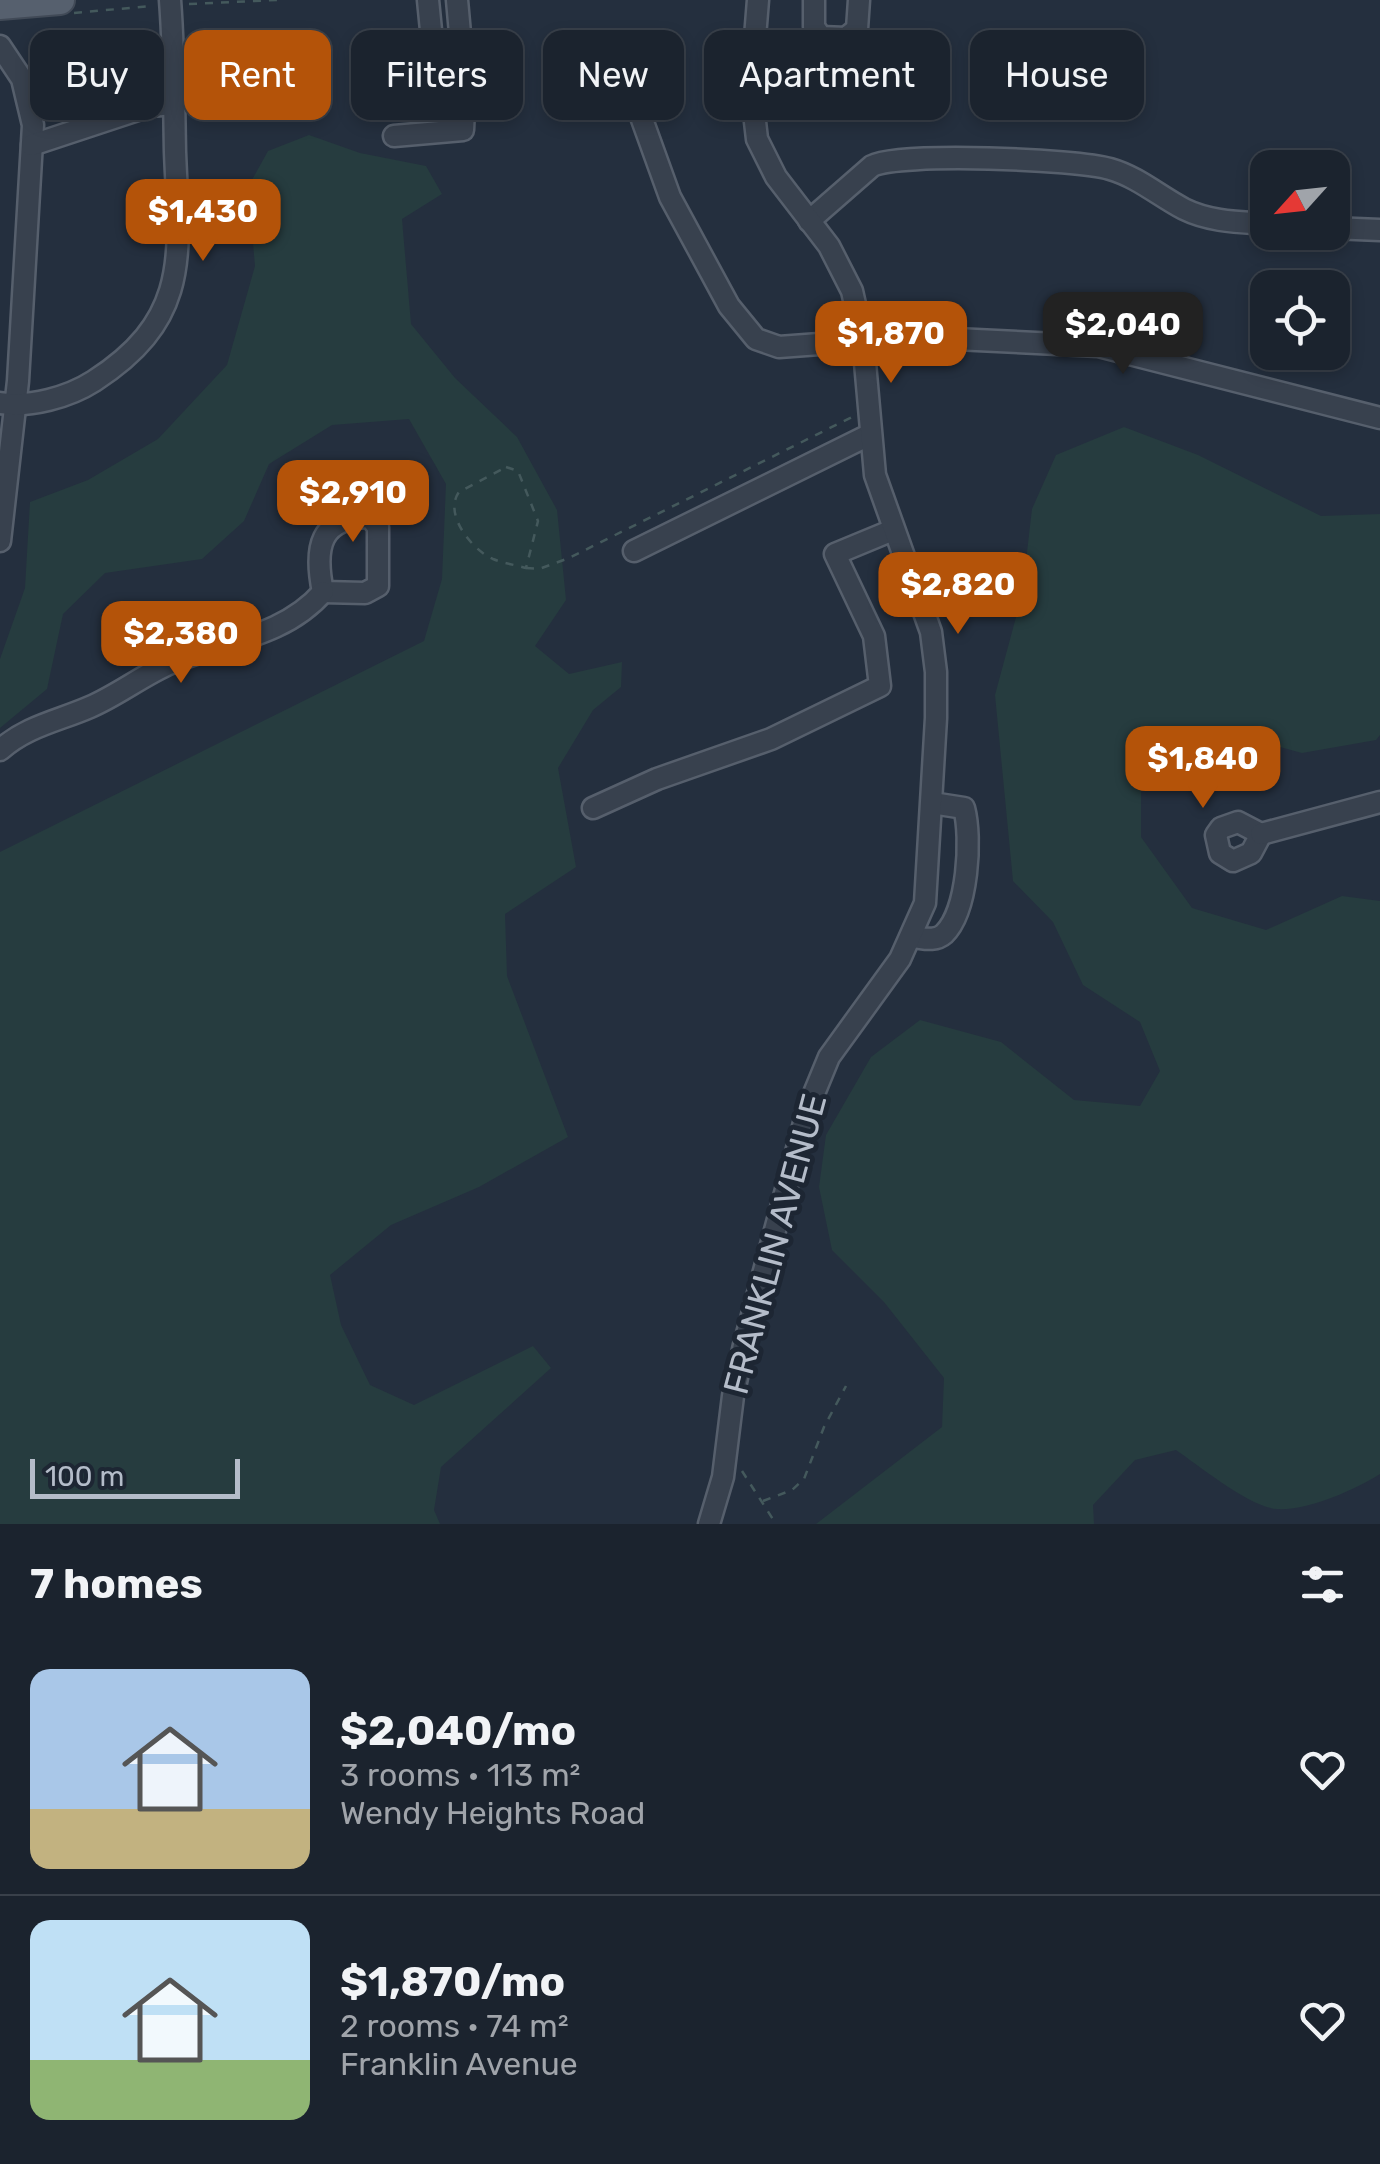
<!DOCTYPE html>
<meta charset="utf-8">
<style>
:root{--surface:#1b232e;--page:#242b36;--text:#f1f3f6;--muted:#a0a4aa;--line:#39404a;--accent:#b45309}
body{margin:0;font-family:Rubik,sans-serif;background:var(--page);color:var(--text);height:100vh;display:flex;flex-direction:column;font-size:38px;white-space:nowrap}
*{box-sizing:border-box;margin:0}
p{font-size:32px;color:var(--muted)}
.icon{flex:none;width:55px;height:55px;fill:none;stroke:currentColor;stroke-width:2;stroke-linecap:round;stroke-linejoin:round}
.map{position:relative;height:1524px;overflow:hidden}
.panel{display:flex;flex-direction:column;background:var(--surface);flex:1}
.panel>*{flex:none}
.top-card{position:absolute;left:30px;top:30px;width:1320px;height:90px;display:flex;gap:20px}
.needle{width:65px;rotate:243deg}
.fabs{position:absolute;left:1250px;top:150px;display:grid;gap:20px}
.fabs a{display:grid;place-items:center;width:100px;height:100px;border-radius:20px;background:var(--surface);box-shadow:0 5px 15px #0003,0 0 0 2px var(--line);font-size:50px}
.scale{position:absolute;left:30px;bottom:25px;width:210px;box-sizing:border-box;padding-left:10px;border:5px solid #b4bcc9;border-top:0;font-size:28px;line-height:35px;white-space:nowrap;color:#b4bcc9;-webkit-text-stroke:8px #1d2633;paint-order:stroke}
.price{position:absolute;translate:-50% -85px;padding:0 22px;border-radius:20px;background:var(--accent);color:#fff;font-size:32px;line-height:65px;filter:drop-shadow(0 2px 5px #0008)}
.price::after{content:'';position:absolute;left:50%;top:60px;width:30px;height:22px;margin-left:-15px;background:inherit;clip-path:polygon(0 0,100% 0,50% 100%)}
.price.active{background:#222;color:#fff}
ul{padding:0;list-style:none}
li{display:flex;align-items:center;gap:30px;height:250px;padding:0 30px}
li+li{border-top:2px solid var(--line)}
li span{display:grid;place-items:center;flex:none;width:280px;height:200px;border-radius:20px;color:#555}
li>.icon{margin-inline-start:auto}
span .icon{width:120px;height:120px;fill:#fffc;stroke-width:1}
li b{font-size:42px}
h2{display:flex;justify-content:space-between;align-items:center;height:120px;padding:0 30px;font-size:42px}
.tag{padding:0 35px;border-radius:20px;background:var(--surface);box-shadow:0 5px 15px #0003,0 0 0 2px var(--line);font-size:35px;line-height:90px}
.tag.active{background:var(--accent);color:#fff}
.map>svg:first-child{display:block}
</style>
<div class="map">
<svg width="1380" height="1524" viewBox="0 0 1380 1524">
<rect width="100%" height="100%" fill="#242f3e"/>
<g fill="#263c3f">
<path d="M309,135L360,153L426,166L442,194L402,219L411,324L455,378L517,437L557,510L566,600L535,646L569,674L622,662L621,687L593,710L558,768L576,867L505,914L507,976L568,1137L479,1187L391,1225L330,1275L341,1325L370,1385L414,1405L533,1346L551,1368L441,1467L434,1510L440,1524H0V852L424,641L442,579L446,484L409,419L332,425L269,464L244,521L202,559L105,573L63,614L47,689L0,728V659L25,588L30,502L88,480L158,439L227,365L255,266L248,187L268,151Z"/>
<path d="M1124,427L1198,455L1321,516L1380,514V735L1376,740L1302,753L1217,730L1141,763V837L1192,908L1266,930L1342,896L1380,901V1474C1354,1490 1308,1511 1277,1509C1251,1508 1198,1465 1176,1450L1135,1460L1093,1505L1094,1524H816L942,1427L944,1378L884,1302L832,1250L819,1187L826,1135L871,1057L920,1020L1001,1042L1074,1100L1140,1106L1160,1071L1140,1022L1083,985L1053,922L1013,881L995,695L1022,595L1032,509L1056,455Z"/>
</g>
<path fill="#455162" stroke="#1f2835" stroke-width="2.5" d="M789,45L826,51V76L788,74Z"/>
<g fill="none" stroke-linecap="round" stroke-linejoin="round">
<g stroke="#565f6c" stroke-width="25">
<g id="minor">
<path d="M428,0L437,91L465,89L457,0"/>
<path d="M814,0V27L821,37L846,38L857,29L859,0"/>
<path d="M0,46L22,79L33,125L18,381L0,541"/>
<path d="M635,100L670,197L729,306L756,339L779,347L914,337L1098,346L1380,418"/>
<path d="M394,136L463,130L465,89"/>
<path d="M32,145L150,106L174,104"/>
<path d="M809,221L872,166C899,152 1077,159 1110,169C1138,177 1159,196 1184,209C1210,222 1240,222 1268,224"/>
<path d="M1332,228L1380,230"/>
<path d="M0,403C30,408 69,397 94,381C192,318 179,253 175,152C174,102 174,51 170,0"/>
<path d="M370,517L378,527V586L365,593L323,592C314,548 319,517 370,517Z"/>
<path d="M634,551L869,435"/>
<path d="M0,750C27,726 58,721 90,707C118,695 143,675 171,663C224,641 284,637 323,592"/>
<path d="M593,808L657,779L771,739L880,686L874,636L835,554L893,530"/>
<path d="M1238,822L1261,834L1251,853L1233,861L1220,853L1216,835L1221,828Z"/>
<path d="M1261,834L1380,802"/>
<path d="M913,937C923,938 935,942 944,934C968,911 972,838 964,808L932,803"/>
<path d="M709,1524L723,1477L733,1396L744,1345L808,1108L829,1057L900,959L925,903L936,718V672L931,632L875,475L863,340L852,291L829,246L776,177L757,139L751,87L758,0"/>
</g>
</g>
<g stroke="#414a57" stroke-width="32">
<path id="major" d="M0,5L60,0"/>
</g>
<g stroke="#44595c" stroke-width="2.5" stroke-dasharray="8 8" stroke-linecap="butt">
<path d="M189,4L277,0"/>
<path d="M74,13L151,6"/>
<path d="M506,467L518,471L538,521L526,568C515,565 503,563 493,559C472,550 443,514 459,492Z"/>
<path d="M526,568L539,569L569,558L852,417"/>
<path d="M742,1471L776,1524"/>
<path d="M763,1501L792,1490L804,1479L824,1427L846,1386"/>
</g>
<use href="#minor" stroke="#38414e" stroke-width="20"/>
<use href="#major" stroke="#56606e" stroke-width="28"/>
</g>
<g text-anchor="middle" stroke-width="10" stroke-linejoin="round" paint-order="stroke">
<g font-size="35" fill="#b4bcc9" stroke="#1d2633">
<text transform="translate(775 1244) rotate(-75)" y="12">FRANKLIN AVENUE</text>
</g>
</g>
</svg>
<div class="fabs">
<a><svg class="needle" viewBox="-14 -14 28 28"><path d="M0-13l5 13h-10z" fill="#e53935"/><path d="M0 13l5-13h-10z" fill="#a0a4aa"/></svg></a>
<a><svg class="icon" aria-label="locate" viewBox="0 0 24 24"><circle cx="12" cy="12" r="6"/><path d="M12 2v4M12 18v4M2 12h4M18 12h4"/></svg></a>
</div>
<div class="scale">100 m</div>
<b class="price" style="left:203px;top:264px">$1,430</b>
<b class="price active" style="left:1123px;top:377px">$2,040</b>
<b class="price" style="left:891px;top:386px">$1,870</b>
<b class="price" style="left:353px;top:545px">$2,910</b>
<b class="price" style="left:958px;top:637px">$2,820</b>
<b class="price" style="left:181px;top:686px">$2,380</b>
<b class="price" style="left:1203px;top:811px">$1,840</b>
<div class="top-card">
<a class="tag">Buy</a>
<a class="tag active">Rent</a>
<a class="tag">Filters</a>
<a class="tag">New</a>
<a class="tag">Apartment</a>
<a class="tag">House</a>
</div>
</div>
<section class="panel">
<h2>7 homes<svg class="icon" aria-label="filters" viewBox="0 0 24 24"><path d="M4 7h16M4 17h16"/><circle cx="9" cy="7" r="2"/><circle cx="15" cy="17" r="2"/></svg></h2>
<ul>
<li><span style="background:linear-gradient(#a9c7e8 70%,#c2b280 0)"><svg class="icon" aria-label="home" viewBox="0 0 24 24"><path d="M3 11l9-7 9 7M6 9v11h12V9"/></svg></span><div><b>$2,040/mo</b><p>3 rooms · 113 m²</p><p>Wendy Heights Road</p></div><svg class="icon" aria-label="heart" viewBox="0 0 24 24"><path d="M12 20l-8-8c-3-5 5-10 8-4 3-6 11-1 8 4z"/></svg></li>
<li><span style="background:linear-gradient(#bfe0f5 70%,#8fb573 0)"><svg class="icon" aria-label="home" viewBox="0 0 24 24"><path d="M3 11l9-7 9 7M6 9v11h12V9"/></svg></span><div><b>$1,870/mo</b><p>2 rooms · 74 m²</p><p>Franklin Avenue</p></div><svg class="icon" aria-label="heart" viewBox="0 0 24 24"><path d="M12 20l-8-8c-3-5 5-10 8-4 3-6 11-1 8 4z"/></svg></li>
</ul>
</section>
